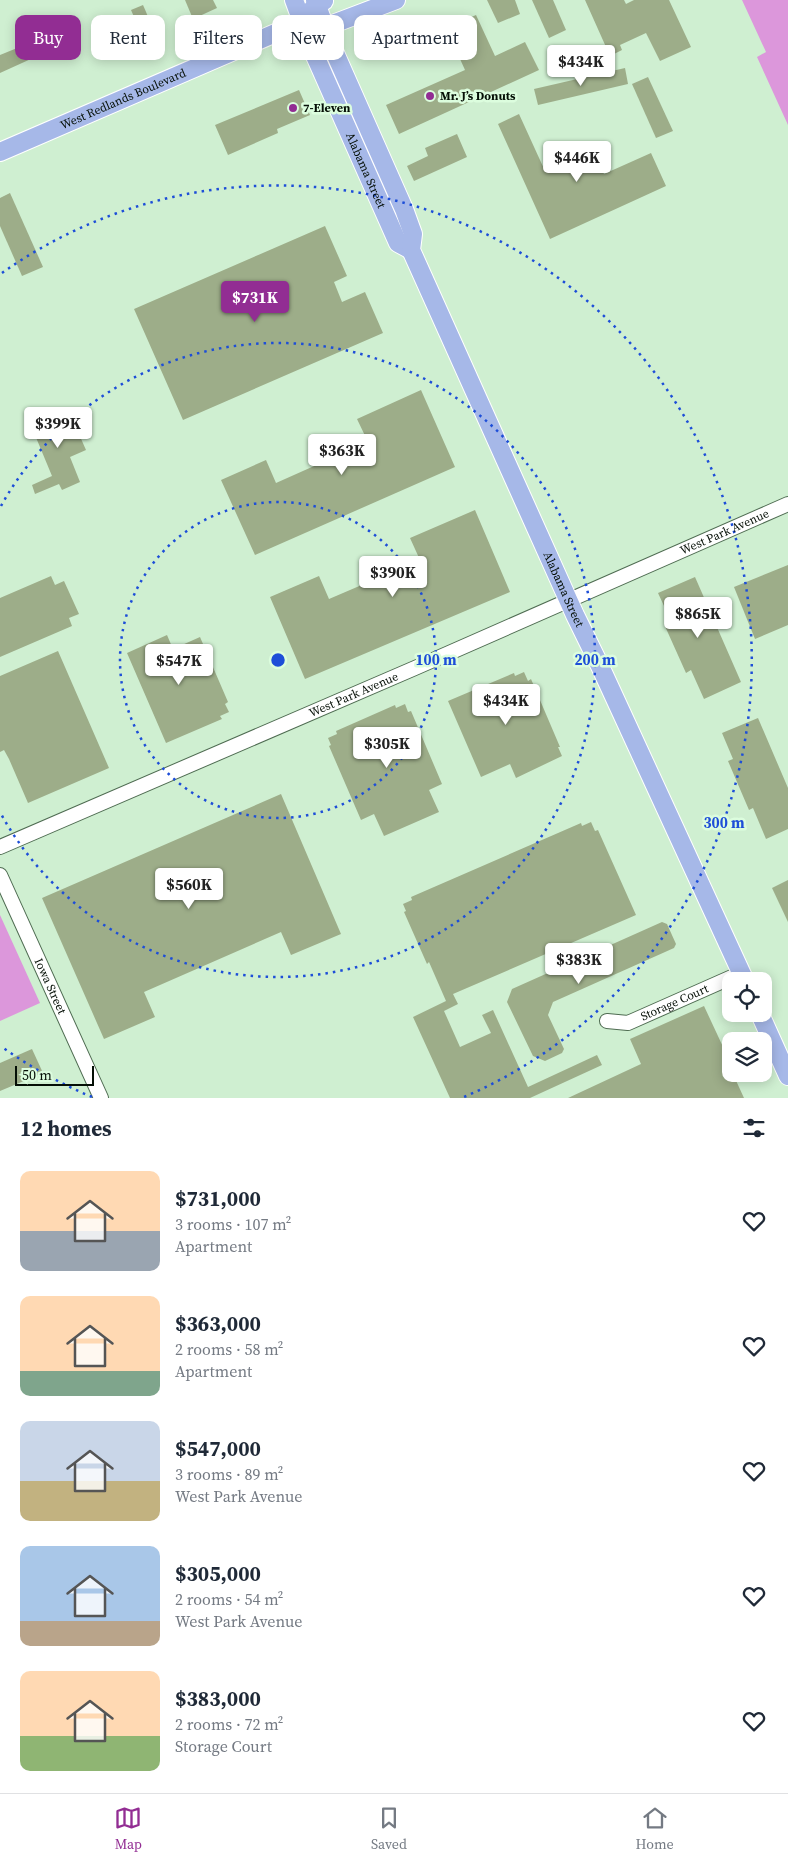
<!DOCTYPE html>
<meta charset="utf-8">
<style>
:root{--surface:#fff;--page:#f2f2f3;--text:#1f2937;--muted:#747a83;--line:#e0e1e3;--accent:#922d93}
body{margin:0;font-family:"Source Serif 4",serif;background:var(--page);color:var(--text);height:100vh;display:flex;flex-direction:column;font-size:19px;white-space:nowrap}
*{box-sizing:border-box;margin:0}
p{font-size:16px;color:var(--muted)}
.icon{flex:none;width:28px;height:28px;fill:none;stroke:currentColor;stroke-width:2;stroke-linecap:round;stroke-linejoin:round}
.map{position:relative;height:1098px;overflow:hidden}
.drawer{display:flex;flex-direction:column;background:var(--surface);flex:1}
.drawer>*{flex:none}
.top-card{position:absolute;left:15px;top:15px;width:500px;height:45px;display:flex;gap:10px}
.fabs{position:absolute;left:722px;top:972px;display:grid;gap:10px}
.fabs a{display:grid;place-items:center;width:50px;height:50px;border-radius:10px;background:var(--surface);box-shadow:0 2px 12px #0003;font-size:25px}
.scale{position:absolute;left:15px;bottom:12px;width:79px;box-sizing:border-box;padding-left:5px;border:2px solid #050f06;border-top:0;font-size:14px;line-height:18px;white-space:nowrap;color:#050f06;-webkit-text-stroke:4px #dcfdde;paint-order:stroke}
.price{position:absolute;translate:-50% -42px;padding:0 11px;border-radius:5px;background:#fff;color:#222;font-size:16px;line-height:32px;filter:drop-shadow(0 1px 2px #0008)}
.price::after{content:'';position:absolute;left:50%;top:30px;width:15px;height:11px;margin-left:-8px;background:inherit;clip-path:polygon(0 0,100% 0,50% 100%)}
.price.selected{background:var(--accent);color:#fff}
ul{padding:0;list-style:none}
li{display:flex;align-items:center;gap:15px;height:125px;padding:0 20px}
li span{display:grid;place-items:center;flex:none;width:140px;height:100px;border-radius:10px;color:#555}
li>.icon{margin-inline-start:auto}
span .icon{width:60px;height:60px;fill:#fffc;stroke-width:1}
li b{font-size:21px}
h2{display:flex;justify-content:space-between;align-items:center;height:60px;padding:0 20px;font-size:21px}
.chip{padding:0 18px;border-radius:10px;background:var(--surface);box-shadow:0 2px 12px #0003;font-size:18px;line-height:45px}
.chip.selected{background:var(--accent);color:#fff}
.menu{display:flex;justify-content:space-around;align-items:center;height:70px;border-top:1px solid var(--line);background:var(--surface);font-size:14px;color:var(--muted)}
.menu a{display:grid;justify-items:center;gap:2px}
.menu .selected{color:var(--accent)}
.map>svg:first-child{display:block}
</style>
<div class="map">
<svg width="788" height="1098" viewBox="0 0 788 1098">
<rect width="100%" height="100%" fill="#cfefd1"/>
<g fill="#dc97db">
<path d="M742,0H788V125L757,57L766,52Z"/>
<path d="M0,915L40,1003L0,1021Z"/>
</g>
<g fill="#9dad89">
<path d="M185,0H213L217,8L193,19Z"/>
<path d="M487,0H515L520,14L498,23Z"/>
<path d="M532,0H553L566,30L549,38Z"/>
<path d="M585,0H624L626,4L634,0H669L691,47L660,61L646,33L620,45L622,50L610,56Z"/>
<path d="M143,5L156,35L144,40L131,10Z"/>
<path d="M476,15L495,56L525,42L539,70L399,134L386,105L465,70L446,28Z"/>
<path d="M110,16L111,21L114,20L119,32L117,33L124,52L110,58L95,22Z"/>
<path d="M27,44L33,58L0,73V55Z"/>
<path d="M591,51L594,63L564,76L559,60Z"/>
<path d="M625,68L628,84L538,105L534,89Z"/>
<path d="M648,77L673,131L656,138L632,84Z"/>
<path d="M299,90L310,115L277,129L278,133L228,155L215,125Z"/>
<path d="M519,114L545,171L593,149L604,174L651,153L666,186L550,239L498,124Z"/>
<path d="M457,134L467,157L414,181L407,166L428,156L425,148Z"/>
<path d="M10,193L43,267L22,276L0,226V198Z"/>
<path d="M325,226L347,276L334,282L342,302L365,292L383,333L183,420L134,309Z"/>
<path d="M421,390L455,467L255,555L221,480L266,460L276,483L368,442L357,419Z"/>
<path d="M67,407L86,450L70,457L80,482L62,490L59,484L35,494L32,485L52,476L30,423Z"/>
<path d="M475,510L510,592L305,679L270,597L319,576L329,599L420,560L410,538Z"/>
<path d="M788,565V625L755,639L734,587Z"/>
<path d="M51,576L55,585L64,581L79,614L69,618L72,626L0,657V598Z"/>
<path d="M695,577L741,682L704,699L691,670L686,673L664,624L671,621L658,593Z"/>
<path d="M167,635L173,649L200,637L228,702L225,704L229,712L220,716L222,719L166,743L127,653Z"/>
<path d="M58,651L109,768L28,803L9,759L4,750L0,752V676Z"/>
<path d="M524,672L528,681L531,679L560,747H558L562,756L516,778L510,764L481,777L448,701L514,673L515,676Z"/>
<path d="M405,704L408,712L411,711L442,784L429,790L439,812L384,836L374,814L361,820L329,746L331,745L328,738L337,734L336,731L395,705L396,708Z"/>
<path d="M758,718L788,788V829L766,839L753,808L749,810L728,761L733,759L722,733Z"/>
<path d="M281,794L341,934L291,955L281,932L144,992L155,1017L104,1039L42,898Z"/>
<path d="M591,822L595,831L598,830L636,915L453,994L458,1004L444,1011L460,1047L491,1033L482,1015L493,1010L528,1087L597,1055L602,1065L530,1098H450L413,1017L446,1001L429,962L427,964L404,912L406,911L403,904L412,900L411,897L581,823L582,826Z"/>
<path d="M788,880V922L772,888Z"/>
<path d="M662,922L667,924L676,944L674,948L553,1002L548,1015L564,1049L562,1053L545,1061L533,1056L507,1002L512,989Z"/>
<path d="M704,1006L731,1064V1074H733L744,1098H568L641,1064L630,1039Z"/>
<path d="M32,1049L43,1073L0,1091V1063Z"/>
</g>
<g fill="none" stroke-linecap="round" stroke-linejoin="round">
<g stroke="#4f6c52" stroke-width="16">
<g id="minor">
<path id="s1" d="M0,847L415,668L788,504"/>
<path id="s2" d="M0,875L101,1098"/>
<path id="s3" d="M607,1021L628,1023L741,973"/>
</g>
</g>
<g stroke="#fff" stroke-width="20">
<g id="major">
<path id="s4" d="M294,0L312,49L398,243L411,250"/>
<path id="s5" d="M315,0L331,44L404,209L413,234L411,250L575,615L600,666L745,981"/>
<path d="M314,25L325,27L396,0"/>
<path id="s6" d="M0,152L301,22L316,5L324,1"/>
<path d="M760,1014L788,1076"/>
</g>
</g>
<use href="#minor" stroke="#fff" stroke-width="14"/>
<use href="#major" stroke="#a6b8e8" stroke-width="18"/>
</g>
<g fill="none" stroke="#1d4ed8" stroke-width="2.5" stroke-dasharray="2.5 5">
<circle cx="278" cy="660" r="158"/>
<path d="M1 506A317 317 0 1 1 1 814"/>
<path d="M92 1097A475 475 0 0 1 2 1047M2 273A475 475 0 1 1 464 1097"/>
</g>
<g fill="#922d93" stroke="#dcfdde" stroke-width="2">
<circle cx="430" cy="96" r="5"/>
<circle cx="293" cy="108" r="5"/>
</g>
<g text-anchor="middle" stroke-width="5" stroke-linejoin="round" paint-order="stroke">
<g font-size="12" font-weight="bold" fill="#050f06" stroke="#dcfdde" text-anchor="start">
<text x="440" y="100">Mr. J’s Donuts</text>
<text x="303" y="112">7-Eleven</text>
</g>
<g font-size="12" fill="#050f06" stroke="#dcfdde">
<text dy="4" stroke="none"><textPath href="#s6" startOffset="134">West Redlands Boulevard</textPath></text>
<text dy="4" stroke="none"><textPath href="#s4" startOffset="185">Alabama Street</textPath></text>
<text dy="4" stroke="none"><textPath href="#s1" startOffset="790">West Park Avenue</textPath></text>
<text dy="4" stroke="none"><textPath href="#s5" startOffset="642">Alabama Street</textPath></text>
<text dy="4" stroke="none"><textPath href="#s1" startOffset="385">West Park Avenue</textPath></text>
<text dy="4" stroke="none"><textPath href="#s2" startOffset="122">Iowa Street</textPath></text>
<text dy="4" stroke="none"><textPath href="#s3" startOffset="72">Storage Court</textPath></text>
</g>
</g>
<circle cx="278" cy="660" r="8" fill="#1d4ed8" stroke="#dcfdde" stroke-width="2.5"/>
<g font-size="15" text-anchor="middle" font-weight="bold" fill="#1d4ed8" stroke="#dcfdde" stroke-width="5" stroke-linejoin="round" paint-order="stroke">
<text x="436" y="665">100 m</text>
<text x="595" y="665">200 m</text>
<text x="724" y="828">300 m</text>
</g>
</svg>
<div class="fabs">
<a><svg class="icon" aria-label="locate" viewBox="0 0 24 24"><circle cx="12" cy="12" r="6"/><path d="M12 2v4M12 18v4M2 12h4M18 12h4"/></svg></a>
<a><svg class="icon" aria-label="layers" viewBox="0 0 24 24"><path d="M12 4l9 5-9 5-9-5zM3 14l9 5 9-5"/></svg></a>
</div>
<div class="scale">50 m</div>
<b class="price" style="left:581px;top:87px">$434K</b>
<b class="price" style="left:577px;top:183px">$446K</b>
<b class="price selected" style="left:255px;top:323px">$731K</b>
<b class="price" style="left:58px;top:449px">$399K</b>
<b class="price" style="left:342px;top:476px">$363K</b>
<b class="price" style="left:393px;top:598px">$390K</b>
<b class="price" style="left:698px;top:639px">$865K</b>
<b class="price" style="left:179px;top:686px">$547K</b>
<b class="price" style="left:506px;top:726px">$434K</b>
<b class="price" style="left:387px;top:769px">$305K</b>
<b class="price" style="left:189px;top:910px">$560K</b>
<b class="price" style="left:579px;top:985px">$383K</b>
<div class="top-card">
<a class="chip selected">Buy</a>
<a class="chip">Rent</a>
<a class="chip">Filters</a>
<a class="chip">New</a>
<a class="chip">Apartment</a>
</div>
</div>
<section class="drawer">
<h2>12 homes<svg class="icon" aria-label="filters" viewBox="0 0 24 24"><path d="M4 7h16M4 17h16"/><circle cx="9" cy="7" r="2"/><circle cx="15" cy="17" r="2"/></svg></h2>
<ul>
<li><span style="background:linear-gradient(#ffd9b3 60%,#9aa5b1 0)"><svg class="icon" aria-label="home" viewBox="0 0 24 24"><path d="M3 11l9-7 9 7M6 9v11h12V9"/></svg></span><div><b>$731,000</b><p>3 rooms · 107 m²</p><p>Apartment</p></div><svg class="icon" aria-label="heart" viewBox="0 0 24 24"><path d="M12 20l-8-8c-3-5 5-10 8-4 3-6 11-1 8 4z"/></svg></li>
<li><span style="background:linear-gradient(#ffd9b3 75%,#7fa58c 0)"><svg class="icon" aria-label="home" viewBox="0 0 24 24"><path d="M3 11l9-7 9 7M6 9v11h12V9"/></svg></span><div><b>$363,000</b><p>2 rooms · 58 m²</p><p>Apartment</p></div><svg class="icon" aria-label="heart" viewBox="0 0 24 24"><path d="M12 20l-8-8c-3-5 5-10 8-4 3-6 11-1 8 4z"/></svg></li>
<li><span style="background:linear-gradient(#c9d6e8 60%,#c2b280 0)"><svg class="icon" aria-label="home" viewBox="0 0 24 24"><path d="M3 11l9-7 9 7M6 9v11h12V9"/></svg></span><div><b>$547,000</b><p>3 rooms · 89 m²</p><p>West Park Avenue</p></div><svg class="icon" aria-label="heart" viewBox="0 0 24 24"><path d="M12 20l-8-8c-3-5 5-10 8-4 3-6 11-1 8 4z"/></svg></li>
<li><span style="background:linear-gradient(#a9c7e8 75%,#b9a48a 0)"><svg class="icon" aria-label="home" viewBox="0 0 24 24"><path d="M3 11l9-7 9 7M6 9v11h12V9"/></svg></span><div><b>$305,000</b><p>2 rooms · 54 m²</p><p>West Park Avenue</p></div><svg class="icon" aria-label="heart" viewBox="0 0 24 24"><path d="M12 20l-8-8c-3-5 5-10 8-4 3-6 11-1 8 4z"/></svg></li>
<li><span style="background:linear-gradient(#ffd9b3 65%,#8fb573 0)"><svg class="icon" aria-label="home" viewBox="0 0 24 24"><path d="M3 11l9-7 9 7M6 9v11h12V9"/></svg></span><div><b>$383,000</b><p>2 rooms · 72 m²</p><p>Storage Court</p></div><svg class="icon" aria-label="heart" viewBox="0 0 24 24"><path d="M12 20l-8-8c-3-5 5-10 8-4 3-6 11-1 8 4z"/></svg></li>
</ul>
</section>
<nav class="menu">
<a class="selected"><svg class="icon" aria-label="map" viewBox="0 0 24 24"><path d="M3 6l6-2 6 2 6-2v14l-6 2-6-2-6 2zM9 4v14M15 6v14"/></svg>Map</a>
<a><svg class="icon" aria-label="saved" viewBox="0 0 24 24"><path d="M7 4h10v16l-5-4-5 4z"/></svg>Saved</a>
<a><svg class="icon" aria-label="home" viewBox="0 0 24 24"><path d="M3 11l9-7 9 7M6 9v11h12V9"/></svg>Home</a>
</nav>
